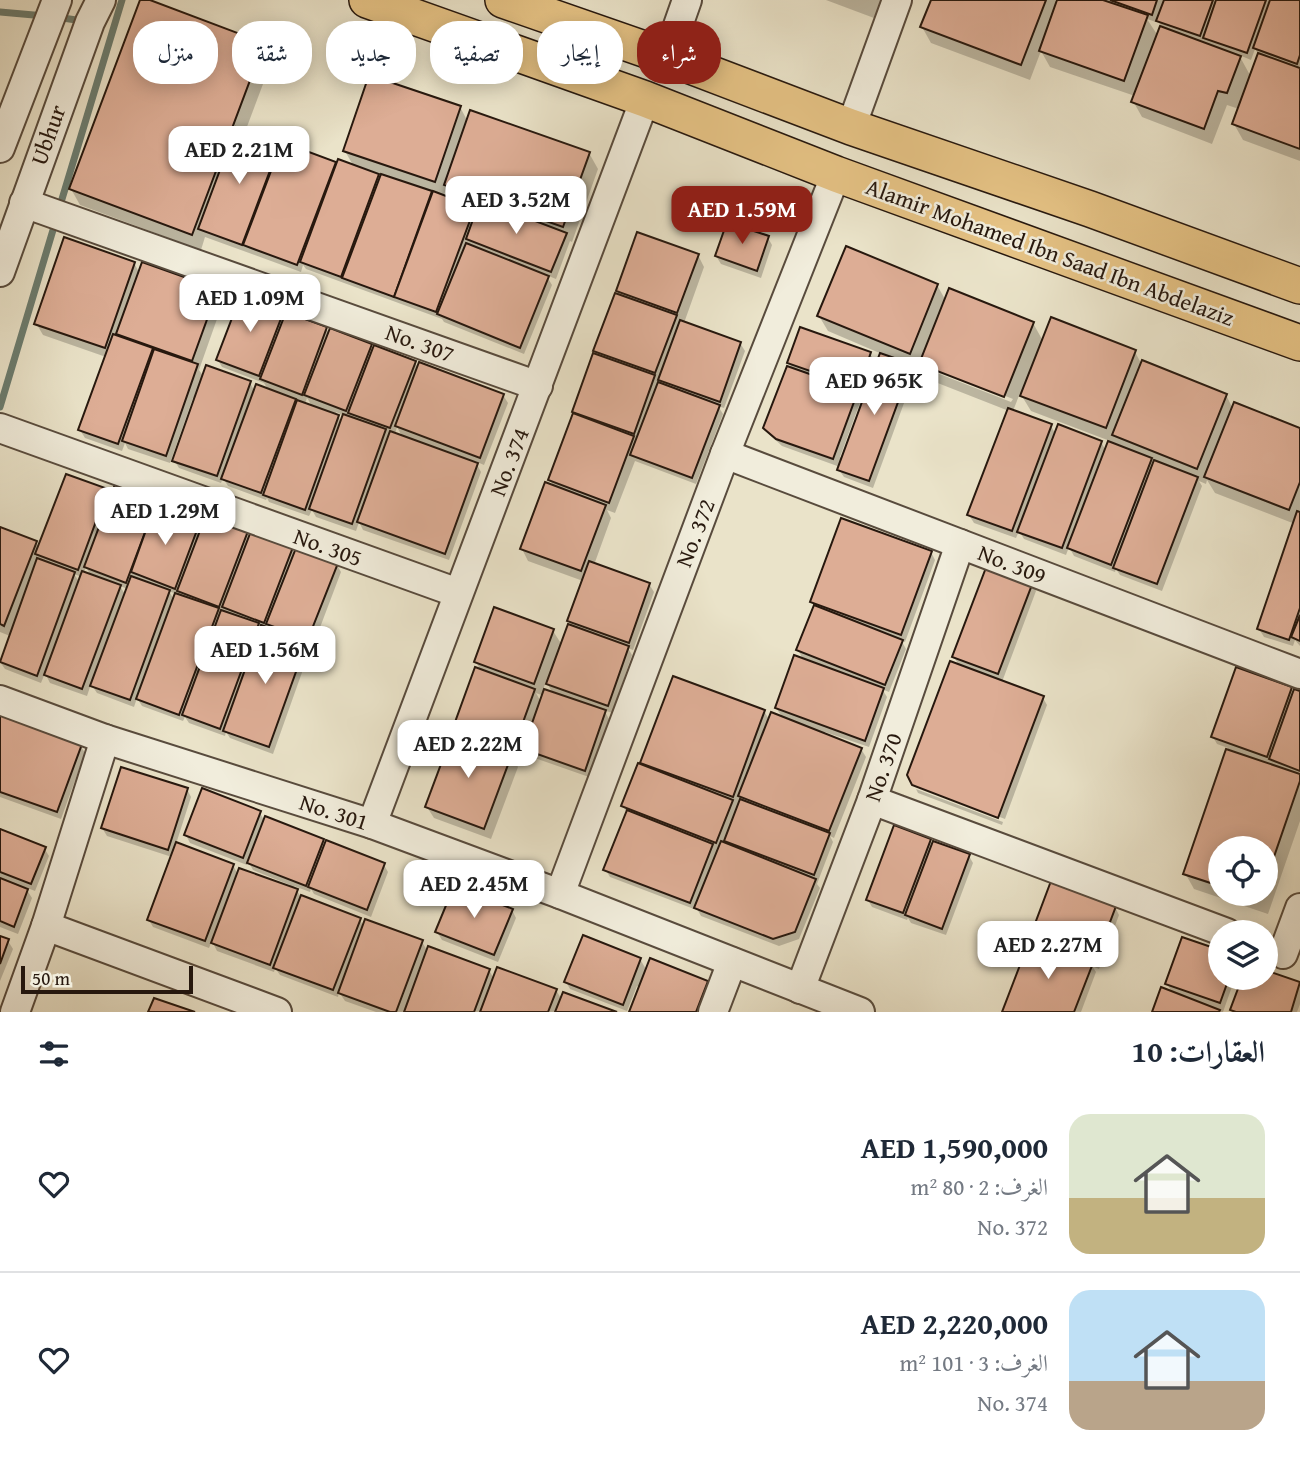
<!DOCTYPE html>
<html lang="ar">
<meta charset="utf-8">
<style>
:root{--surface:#fff;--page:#f6f6f7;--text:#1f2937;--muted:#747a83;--line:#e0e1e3;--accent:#8f2418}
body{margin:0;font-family:"Gentium Book Plus",Amiri,serif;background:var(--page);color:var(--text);direction:rtl;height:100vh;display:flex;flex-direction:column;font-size:26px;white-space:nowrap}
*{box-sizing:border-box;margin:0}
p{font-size:23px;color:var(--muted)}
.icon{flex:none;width:38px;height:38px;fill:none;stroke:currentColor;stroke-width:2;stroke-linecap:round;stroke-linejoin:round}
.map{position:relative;height:1012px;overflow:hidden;direction:ltr}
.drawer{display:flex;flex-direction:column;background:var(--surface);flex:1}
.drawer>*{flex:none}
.top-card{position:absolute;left:21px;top:21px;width:700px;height:63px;direction:rtl;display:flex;gap:14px}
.buttons{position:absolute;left:1208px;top:836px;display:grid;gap:14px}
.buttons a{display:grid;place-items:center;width:70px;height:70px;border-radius:50%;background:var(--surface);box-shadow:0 4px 18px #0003;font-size:35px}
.scale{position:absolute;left:21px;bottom:18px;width:172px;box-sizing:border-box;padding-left:7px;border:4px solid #27180e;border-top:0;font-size:19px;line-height:24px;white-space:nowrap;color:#27180e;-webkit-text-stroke:5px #f1eddc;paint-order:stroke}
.price{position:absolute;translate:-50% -60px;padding:0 16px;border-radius:14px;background:#fff;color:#222;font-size:23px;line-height:46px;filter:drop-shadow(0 2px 4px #0008)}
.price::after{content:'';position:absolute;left:50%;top:42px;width:21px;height:16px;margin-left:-10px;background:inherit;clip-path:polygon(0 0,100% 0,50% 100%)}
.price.active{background:var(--accent);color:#fff}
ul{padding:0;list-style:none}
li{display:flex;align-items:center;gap:21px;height:175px;padding:0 35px}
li+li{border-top:2px solid var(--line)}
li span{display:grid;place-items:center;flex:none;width:196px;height:140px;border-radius:21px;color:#555}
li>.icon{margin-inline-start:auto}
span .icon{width:84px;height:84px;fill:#fffc;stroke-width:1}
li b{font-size:30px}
h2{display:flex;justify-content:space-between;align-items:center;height:84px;padding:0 35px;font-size:30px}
.tag{padding:0 24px;border-radius:28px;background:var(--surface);box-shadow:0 4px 18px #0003;font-size:24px;line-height:63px}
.tag.active{background:var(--accent);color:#fff}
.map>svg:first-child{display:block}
</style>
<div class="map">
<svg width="1300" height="1012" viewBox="0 0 1300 1012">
<rect width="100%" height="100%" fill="#eae3c9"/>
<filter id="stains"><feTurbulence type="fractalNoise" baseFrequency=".00286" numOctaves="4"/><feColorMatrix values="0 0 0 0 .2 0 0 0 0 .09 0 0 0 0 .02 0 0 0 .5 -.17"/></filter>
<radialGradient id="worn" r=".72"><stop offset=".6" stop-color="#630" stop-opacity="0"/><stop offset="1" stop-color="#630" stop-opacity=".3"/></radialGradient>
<g fill="#0003" fill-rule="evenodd">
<path d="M142,0L263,44L272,60L245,132L338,165L354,167L345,151L460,107L468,122L589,153L598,169L572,242L570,241L556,279L546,275L552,285L524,354L444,322L442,319L306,269L303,265L301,272L205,237L201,250L80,205L71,189ZM447,187L455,201L443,197Z"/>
<path d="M826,0H881L874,18Z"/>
<path d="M933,0H1055L1058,4L1059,0H1300V161L1243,140L1234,124L1239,109L1227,105L1212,144L1142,117L1133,101L1135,96L1050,67L1041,51L1030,80L931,43L922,27ZM1147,19L1156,22L1157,19L1161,26L1158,36ZM1255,49L1259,55L1251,77L1239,55L1251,60Z"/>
<path d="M768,238L772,245L761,278L721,264L716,256Z"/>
<path d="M698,255L704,267L684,323L740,343L745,351L724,408L718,406L723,414L696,484L635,461L615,513L607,510L611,518L594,565L649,584L654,592L633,650L628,648L632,655L612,713L604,710L609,719L589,777L529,756L524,748L521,758L510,754L518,767L491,839L434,818L427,807L463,737L456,725L481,671L476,662L553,631L562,645L572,627L569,621L583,581L528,561L522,549L554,487L550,480L594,356L599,357L595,351L621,297L617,290ZM546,681L553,694L543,690ZM536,693L544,696L541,702Z"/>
<path d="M134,263L140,274L217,290L223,302L199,370L204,377L250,383L255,392L269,391L264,383L222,367L218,360L283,310L286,313L326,328L329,333L370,345L373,351L415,362L418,368L503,395L508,403L484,465L475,461L481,472L449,560L363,530L359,522L356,531L316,517L312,510L309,516L269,502L267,498L266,500L228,486L223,478L221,483L179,468L174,460L196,399L193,398L170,463L128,449L125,443L122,451L85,438L80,430L106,357L43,335L36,323ZM307,398L309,401L312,407L305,404ZM336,412L345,416L342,423ZM397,427L403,438L395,434Z"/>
<path d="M937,285L946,301L1033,323L1043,341L1135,352L1142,365L1226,395L1233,409L1300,430V646L1295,640L1293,646L1264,637L1259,629L1295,524L1215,493L1207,480L1206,484L1199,481L1202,486L1162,591L1120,575L1116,569L1115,572L1074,556L1069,547L1066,555L1024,539L1019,531L1016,538L974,523L969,515L1009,411L930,380L921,363L919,368L910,365L915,373L873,488L844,477L839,470L840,467L782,446L770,435L765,427L793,370L789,363L870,354L875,361L863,395L857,393L861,400L840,457L843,458L882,354L828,331L819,316ZM932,367L1013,399L1011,402L932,371ZM1020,393L1031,411L1110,441L1106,451L1101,442L1056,435L1051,426L1013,411Z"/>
<path d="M107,491L111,499L155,504L157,508L199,523L202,529L247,532L250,538L292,549L295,554L337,565L341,572L313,646L306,644L310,650L273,754L230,738L226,732L225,736L189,723L185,717L183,721L142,706L137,698L134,707L97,693L91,684L87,696L50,683L45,673L41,683L5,669L0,662L10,636L0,632V529L35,542L39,549ZM86,567L91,576L83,574ZM74,574L82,577L80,583ZM120,586L128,589L126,596ZM169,591L176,594L174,600Z"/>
<path d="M931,552L935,560L905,642L901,640L906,649L889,692L882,689L887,697L869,747L825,732L824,735L861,749L866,757L834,838L830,836L833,842L817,884L820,888L799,939L779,946L701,916L696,907L694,909L610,877L605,869L627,813L623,806L674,678L764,711L770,721L783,718L776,708L804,661L798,650L815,607L812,602ZM724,838L729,847L722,844Z"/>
<path d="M1032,583L1036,591L1002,682L1043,698L1047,705L1005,819L913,784L960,667L954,657Z"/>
<path d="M1291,688L1294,694L1300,693V821L1268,914L1194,889L1185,873L1228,748L1217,744L1213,737ZM1220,849H1265V894H1220Z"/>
<path d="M0,717L80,745L85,753L61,819L0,797Z"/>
<path d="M187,789L191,797L176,844L233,865L238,875L289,888L290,885L253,870L248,861L247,865L190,843L186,835L260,813L265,822L323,840L326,846L384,865L388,872L371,917L314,894L311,889L310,892L294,886L301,897L359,919L364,927L422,942L428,952L489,970L494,979L556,990L562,1000L612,1012H376L345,1001L339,992L338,997L280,975L275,968L274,972L217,951L212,941L209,948L153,927L149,920L172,857L107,836L102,828Z"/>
<path d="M916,789L1003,822L1002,825L918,793Z"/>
<path d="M0,831L44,848L49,856L35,891L25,887L32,898L18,934L0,927Z"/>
<path d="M930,840L933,845L969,856L973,863L946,935L911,923L908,918L907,920L872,907L868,900Z"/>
<path d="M1115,907L1119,915L1099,969L1092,966L1096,972L1081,1012H1004L1035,943L1032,937Z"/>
<path d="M512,910L516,918L498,962L442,940L437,932Z"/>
<path d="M0,938L8,941L13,949L0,981Z"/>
<path d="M640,959L647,971L707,982L711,990L703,1012H631L640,988L637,986L627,1011L570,989L566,982Z"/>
<path d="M1265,971L1300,984V1004L1297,1012H1233L1232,1010L1265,978Z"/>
<path d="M1220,978H1235L1223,1012H1154L1173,994L1167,984Z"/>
</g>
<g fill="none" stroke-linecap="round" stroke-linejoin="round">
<g stroke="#6b7c6f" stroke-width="7">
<path d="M0,12L45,16"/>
<path d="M56,17L83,21"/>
<path d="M59,209L122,0"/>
<path d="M0,407L56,220"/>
</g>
</g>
<g fill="#ddad95" stroke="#27180e" stroke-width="2">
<path d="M140,0H150L264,43L192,235L69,189Z"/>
<path d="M931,0H1046L1021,65L920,27Z"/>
<path d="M1057,0H1103L1148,15L1124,81L1039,51Z"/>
<path d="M1110,0H1157L1152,15Z"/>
<path d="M1164,0H1213L1200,36L1156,21Z"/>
<path d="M1216,0H1266L1247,53L1203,38Z"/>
<path d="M1270,0H1300V55L1297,64L1253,48Z"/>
<path d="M1160,26L1241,56L1227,93L1218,91L1204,129L1131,102Z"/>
<path d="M1258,53L1300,68V149L1232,124Z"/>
<path d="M369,75L461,106L435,182L343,151Z"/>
<path d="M470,110L590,152L563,227L444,185Z"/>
<path d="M236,127L280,144L242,245L198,229Z"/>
<path d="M282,142L336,162L297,265L243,245Z"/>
<path d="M338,159L379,174L341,277L300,262Z"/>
<path d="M381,174L432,191L394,297L342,278Z"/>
<path d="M433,191L475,207L436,312L394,297Z"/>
<path d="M480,200L567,233L551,272L466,239Z"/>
<path d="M727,222L769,236L757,271L715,256Z"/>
<path d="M637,232L699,254L677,313L616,291Z"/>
<path d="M64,237L135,262L105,348L34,324Z"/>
<path d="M466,243L549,276L520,348L437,314Z"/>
<path d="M846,246L938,284L910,354L817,316Z"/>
<path d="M142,262L218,289L192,361L116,334Z"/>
<path d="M949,288L1034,322L1004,397L919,364Z"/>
<path d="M242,292L285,308L259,376L216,360Z"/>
<path d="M615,293L677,315L655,373L593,351Z"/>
<path d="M286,312L327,327L302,395L260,379Z"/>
<path d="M1051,317L1136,350L1106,428L1020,396Z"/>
<path d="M680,320L741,342L720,402L658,380Z"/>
<path d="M800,327L871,352L859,388L787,363Z"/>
<path d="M330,328L372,344L346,411L304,395Z"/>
<path d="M113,334L153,348L118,444L78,430Z"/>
<path d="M374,345L416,361L390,428L348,413Z"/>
<path d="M154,349L198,364L166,456L122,441Z"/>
<path d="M593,353L655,375L634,434L572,412Z"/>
<path d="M880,353L912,364L869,481L837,470Z"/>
<path d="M1142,360L1227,394L1197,469L1112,435Z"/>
<path d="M419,362L504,394L480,458L395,426Z"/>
<path d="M206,365L251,381L217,476L172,461Z"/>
<path d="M787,366L858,391L833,459L776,439L763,428Z"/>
<path d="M658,382L720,405L692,478L630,455Z"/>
<path d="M256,384L296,399L261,493L221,479Z"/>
<path d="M297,400L339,415L305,510L263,495Z"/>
<path d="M1234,402L1300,428V482L1289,510L1204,477Z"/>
<path d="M1008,408L1052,424L1012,531L967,515Z"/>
<path d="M573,413L634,436L609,503L548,480Z"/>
<path d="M343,414L386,429L352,524L309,509Z"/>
<path d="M1058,424L1102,441L1062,548L1017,532Z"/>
<path d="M390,431L478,463L445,554L357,522Z"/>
<path d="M1108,441L1152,458L1111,565L1067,548Z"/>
<path d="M1154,460L1198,477L1157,584L1113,568Z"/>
<path d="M66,474L108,489L78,570L35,554Z"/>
<path d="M545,482L606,505L581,571L520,549Z"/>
<path d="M114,487L156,503L126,583L84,567Z"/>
<path d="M155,505L200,522L175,589L131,572Z"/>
<path d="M1297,511L1300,512V608L1289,640L1257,629Z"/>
<path d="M206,515L248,531L219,607L177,591Z"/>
<path d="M841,518L932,551L901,635L810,602Z"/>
<path d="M0,527L37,541L4,626L0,624Z"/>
<path d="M251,531L293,547L264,623L222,607Z"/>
<path d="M296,548L338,563L308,639L266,624Z"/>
<path d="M37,558L75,572L37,676L0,662Z"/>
<path d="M589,561L650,583L629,643L567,621Z"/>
<path d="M987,565L1033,582L998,674L952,657Z"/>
<path d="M82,571L121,585L82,689L44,675Z"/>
<path d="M131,576L170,590L130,700L90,686Z"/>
<path d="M175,593L219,608L179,715L136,699Z"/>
<path d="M814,605L903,640L885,685L796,650Z"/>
<path d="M494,607L554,629L534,684L474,662Z"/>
<path d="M221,610L259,623L220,729L182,715Z"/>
<path d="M1300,615V641L1291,637Z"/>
<path d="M568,624L629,646L608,706L546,684Z"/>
<path d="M261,625L307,641L269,747L223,731Z"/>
<path d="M794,655L884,688L865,741L775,708Z"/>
<path d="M950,661L1044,696L998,818L912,785L907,775Z"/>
<path d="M475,667L535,689L514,747L454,725Z"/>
<path d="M1236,667L1292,687L1267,757L1211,737Z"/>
<path d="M673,676L765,710L733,797L640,763Z"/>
<path d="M544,689L606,710L585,771L523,749Z"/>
<path d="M1294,689L1300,691V771L1269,759Z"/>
<path d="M771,712L862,748L829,831L738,796Z"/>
<path d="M0,715L82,744L57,812L0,792Z"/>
<path d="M453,732L512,754L484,829L425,807Z"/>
<path d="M1226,749L1300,774V781L1265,883V849H1220V886L1183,874Z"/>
<path d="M638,763L733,800L716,843L621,806Z"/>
<path d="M121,767L188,788L168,850L101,828Z"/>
<path d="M202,788L261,811L243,858L184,835Z"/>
<path d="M740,799L830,833L814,875L724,841Z"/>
<path d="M627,810L713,844L690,903L603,870Z"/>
<path d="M265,816L324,839L306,886L247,863Z"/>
<path d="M894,825L931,839L903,913L866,900Z"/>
<path d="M0,829L46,847L31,884L0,872Z"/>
<path d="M326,840L385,863L367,910L308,887Z"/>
<path d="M721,841L816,879L795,932L773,939L694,908Z"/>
<path d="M933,841L970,854L942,929L905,915Z"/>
<path d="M176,842L234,864L205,941L147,920Z"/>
<path d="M239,868L298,889L270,965L211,943Z"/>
<path d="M0,878L28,889L14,927L0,921Z"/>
<path d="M1051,881L1116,906L1095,962L1030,937Z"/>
<path d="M454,886L513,909L494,955L435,932Z"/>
<path d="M301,895L361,918L333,990L273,968Z"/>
<path d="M365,919L423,940L396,1012H390L338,993Z"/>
<path d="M583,935L641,958L623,1005L564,982Z"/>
<path d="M0,936L9,939L0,964Z"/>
<path d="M1182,937L1220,950V978H1229L1220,1003L1165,984Z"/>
<path d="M1030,939L1093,963L1074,1012H1002Z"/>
<path d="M428,946L490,969L474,1012H404Z"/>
<path d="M650,958L708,981L696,1012H629Z"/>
<path d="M497,967L557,989L548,1012H480Z"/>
<path d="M1265,970L1300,982L1291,1012H1236L1230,1010L1242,978H1265Z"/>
<path d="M1161,987L1220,1010L1219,1012H1152Z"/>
<path d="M563,992L617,1012H555Z"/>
<path d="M154,998L195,1012H148Z"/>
</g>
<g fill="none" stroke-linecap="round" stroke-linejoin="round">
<g stroke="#584b3d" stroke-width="32">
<g id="minor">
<path d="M667,57L687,0"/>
<path d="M851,127L897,0"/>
<path d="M0,148L57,0"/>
<path d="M24,203L538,386"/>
<path d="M0,272L90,22L101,0"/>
<path d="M0,428L458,593"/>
<path d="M725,454L1300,674"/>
<path d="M0,700L105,739L372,824L560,894L860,1012"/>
<path d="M872,800L1227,933"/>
<path d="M372,824L645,99"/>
<path d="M560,894L725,454L836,174"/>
<path d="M46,926L277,1012"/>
<path d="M1283,954L1300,908"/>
<path d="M800,989L872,800L960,544"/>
<path d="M15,1012L46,926L105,739"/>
<path d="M713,1012L732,962"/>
</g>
</g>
<g stroke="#27180e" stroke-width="38">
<g id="major">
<path d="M367,0L645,99L836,174L1300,343"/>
<path d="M503,0L667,57L851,127L1090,209L1300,286"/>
</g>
</g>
<use href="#minor" stroke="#f1eddc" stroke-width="28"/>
<use href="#major" stroke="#e5c284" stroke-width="35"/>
</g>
<g text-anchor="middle" stroke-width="5" stroke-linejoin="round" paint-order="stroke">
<g font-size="23" fill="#27180e" stroke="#f1eddc">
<text transform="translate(48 135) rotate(-70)" y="8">Ubhur</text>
<text transform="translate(1050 252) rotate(20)" y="8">Alamir Mohamed Ibn Saad Ibn Abdelaziz</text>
<text transform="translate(420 343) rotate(20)" y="8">No. 307</text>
<text transform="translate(509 462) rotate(-69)" y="8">No. 374</text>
<text transform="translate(695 533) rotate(-69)" y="8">No. 372</text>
<text transform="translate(328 547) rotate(20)" y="8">No. 305</text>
<text transform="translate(1012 564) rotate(21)" y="8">No. 309</text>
<text transform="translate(883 767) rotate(-71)" y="8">No. 370</text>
<text transform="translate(334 812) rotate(18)" y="8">No. 301</text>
</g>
</g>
<rect width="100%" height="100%" filter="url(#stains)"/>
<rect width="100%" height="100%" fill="url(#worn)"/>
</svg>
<div class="buttons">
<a><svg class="icon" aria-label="locate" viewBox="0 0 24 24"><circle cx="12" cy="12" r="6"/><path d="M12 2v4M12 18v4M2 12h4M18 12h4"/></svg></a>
<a><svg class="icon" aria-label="layers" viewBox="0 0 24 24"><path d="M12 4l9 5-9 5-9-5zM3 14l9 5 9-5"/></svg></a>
</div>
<div class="scale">50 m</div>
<b class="price" style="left:239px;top:186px">AED 2.21M</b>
<b class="price" style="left:516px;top:236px">AED 3.52M</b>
<b class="price active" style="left:742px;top:246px">AED 1.59M</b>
<b class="price" style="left:250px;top:334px">AED 1.09M</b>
<b class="price" style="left:874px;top:417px">AED 965K</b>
<b class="price" style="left:165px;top:547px">AED 1.29M</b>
<b class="price" style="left:265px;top:686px">AED 1.56M</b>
<b class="price" style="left:468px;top:780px">AED 2.22M</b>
<b class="price" style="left:474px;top:920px">AED 2.45M</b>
<b class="price" style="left:1048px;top:981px">AED 2.27M</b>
<div class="top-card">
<a class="tag active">شراء</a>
<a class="tag">إيجار</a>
<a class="tag">تصفية</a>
<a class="tag">جديد</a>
<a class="tag">شقة</a>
<a class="tag">منزل</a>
</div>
</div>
<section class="drawer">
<h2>العقارات: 10<svg class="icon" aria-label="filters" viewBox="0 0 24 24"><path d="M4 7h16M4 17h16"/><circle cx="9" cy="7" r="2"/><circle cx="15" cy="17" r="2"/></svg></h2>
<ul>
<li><span style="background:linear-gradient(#dfe7d0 60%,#c2b280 0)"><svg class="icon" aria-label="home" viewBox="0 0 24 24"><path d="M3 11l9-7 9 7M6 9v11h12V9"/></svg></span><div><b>AED 1,590,000</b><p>الغرف: 2 · 80 m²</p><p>No. 372</p></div><svg class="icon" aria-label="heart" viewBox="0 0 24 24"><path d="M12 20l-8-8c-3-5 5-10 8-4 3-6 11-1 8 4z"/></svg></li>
<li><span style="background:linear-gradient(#bfe0f5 65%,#b9a48a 0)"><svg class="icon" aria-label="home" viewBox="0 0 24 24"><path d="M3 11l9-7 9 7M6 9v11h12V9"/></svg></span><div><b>AED 2,220,000</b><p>الغرف: 3 · 101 m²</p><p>No. 374</p></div><svg class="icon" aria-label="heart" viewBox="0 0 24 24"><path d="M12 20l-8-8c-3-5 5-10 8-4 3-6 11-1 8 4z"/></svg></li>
</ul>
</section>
